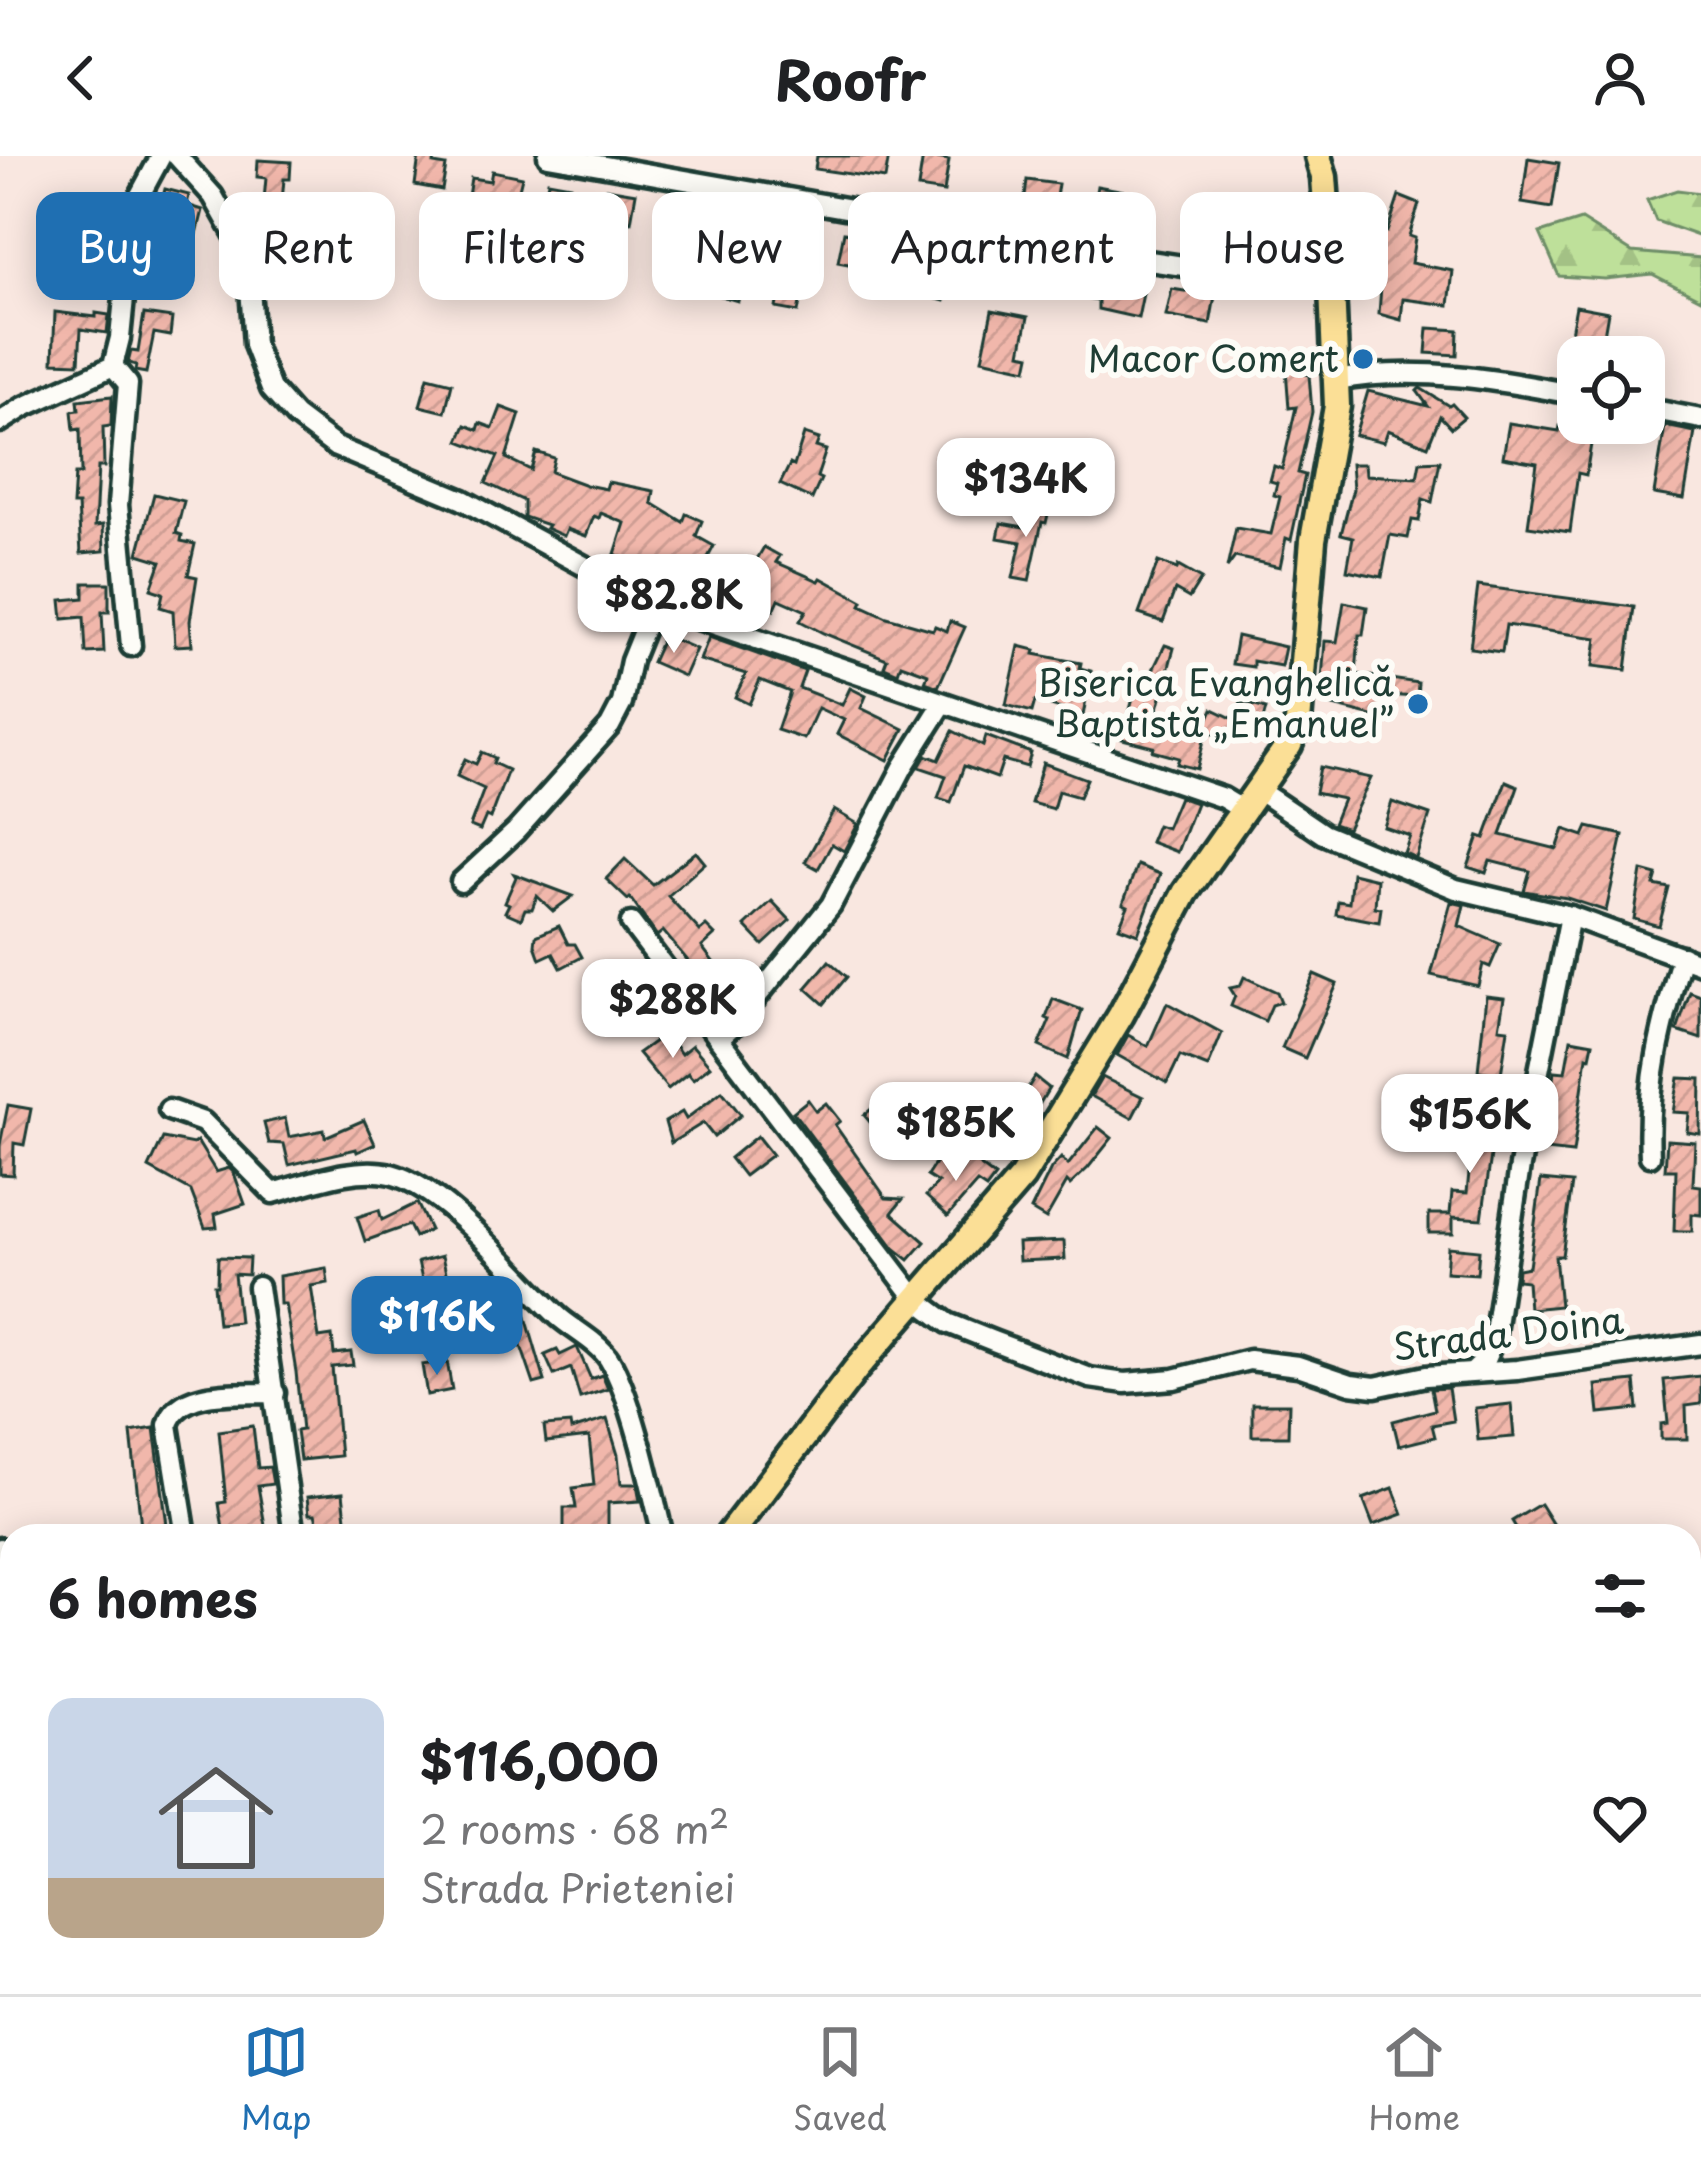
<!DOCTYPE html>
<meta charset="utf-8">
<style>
:root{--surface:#fff;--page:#f6f6f6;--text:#202124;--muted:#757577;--line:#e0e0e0;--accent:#1f6fb2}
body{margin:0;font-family:"Playpen Sans",sans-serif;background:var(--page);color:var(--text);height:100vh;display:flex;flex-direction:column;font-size:45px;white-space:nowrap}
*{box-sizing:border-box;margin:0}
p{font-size:39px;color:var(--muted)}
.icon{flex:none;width:66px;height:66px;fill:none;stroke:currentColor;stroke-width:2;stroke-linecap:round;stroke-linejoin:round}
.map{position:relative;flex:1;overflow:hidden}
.drawer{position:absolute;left:0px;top:1368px;width:1701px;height:471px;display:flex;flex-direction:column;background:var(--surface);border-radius:36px 36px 0 0;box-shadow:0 6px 30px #0003}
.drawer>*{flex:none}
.guide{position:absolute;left:36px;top:36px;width:1629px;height:108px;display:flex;gap:24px}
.buttons{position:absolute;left:1557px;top:180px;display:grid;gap:24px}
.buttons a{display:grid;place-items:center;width:108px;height:108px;border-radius:24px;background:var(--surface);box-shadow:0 6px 30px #0003;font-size:60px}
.price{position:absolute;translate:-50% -102px;padding:0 27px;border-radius:24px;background:#fff;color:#222;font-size:39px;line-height:78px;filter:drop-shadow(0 3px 6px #0008)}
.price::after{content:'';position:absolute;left:50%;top:72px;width:36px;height:27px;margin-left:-18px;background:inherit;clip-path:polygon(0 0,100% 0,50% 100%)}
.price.active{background:var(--accent);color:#fff}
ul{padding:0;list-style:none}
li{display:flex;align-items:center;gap:36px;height:300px;padding:0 48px}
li+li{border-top:3px solid var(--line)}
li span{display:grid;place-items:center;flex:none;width:336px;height:240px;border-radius:24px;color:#555}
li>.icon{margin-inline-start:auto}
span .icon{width:144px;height:144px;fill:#fffc;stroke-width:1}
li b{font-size:51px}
h2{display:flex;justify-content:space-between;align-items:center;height:144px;padding:0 48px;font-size:51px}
.pill{padding:0 42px;border-radius:24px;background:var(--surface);box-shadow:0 6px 30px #0003;font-size:42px;line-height:108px}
.pill.active{background:var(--accent);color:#fff}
header{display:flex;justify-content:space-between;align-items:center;height:156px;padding:0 48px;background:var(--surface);font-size:54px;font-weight:700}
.tabs{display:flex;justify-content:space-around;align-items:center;height:168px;border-top:3px solid var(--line);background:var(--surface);font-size:33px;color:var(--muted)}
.tabs a{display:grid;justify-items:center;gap:6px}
.tabs .active{color:var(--accent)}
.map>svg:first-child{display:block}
</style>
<header><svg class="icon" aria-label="back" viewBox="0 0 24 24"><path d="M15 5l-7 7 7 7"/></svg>Roofr<svg class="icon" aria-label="person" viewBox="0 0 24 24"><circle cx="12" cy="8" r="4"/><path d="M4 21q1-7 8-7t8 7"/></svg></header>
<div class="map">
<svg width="1701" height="1838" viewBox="0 0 1701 1838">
<defs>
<pattern id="forest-firs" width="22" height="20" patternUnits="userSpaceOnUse" patternTransform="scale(3)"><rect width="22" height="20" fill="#bee09a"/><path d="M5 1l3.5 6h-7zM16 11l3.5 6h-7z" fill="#a3c185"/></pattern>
<pattern id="building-hatch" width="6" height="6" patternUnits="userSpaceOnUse" patternTransform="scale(3)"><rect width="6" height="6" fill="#f1b7ab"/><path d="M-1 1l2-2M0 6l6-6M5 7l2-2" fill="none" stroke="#ce9e94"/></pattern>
</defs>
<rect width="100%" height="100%" fill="#f9e7e0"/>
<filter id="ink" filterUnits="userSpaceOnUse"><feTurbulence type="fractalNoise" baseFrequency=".00833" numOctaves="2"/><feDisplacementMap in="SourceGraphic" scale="24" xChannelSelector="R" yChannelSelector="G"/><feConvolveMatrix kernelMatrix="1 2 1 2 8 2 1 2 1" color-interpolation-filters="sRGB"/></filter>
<g filter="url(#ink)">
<g fill="url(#forest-firs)" stroke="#6e8e67" stroke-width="3">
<path d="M1677,34L1701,37V81L1656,65L1647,44Z"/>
<path d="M1581,64L1632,96L1701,102V143L1652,118L1605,123L1559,120L1540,77Z"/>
</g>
<g fill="url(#building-hatch)" stroke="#1f3d34" stroke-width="3">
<path d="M419,0H435L434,8L446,10L442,34L415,29Z"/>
<path d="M817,0H889L885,23L815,13Z"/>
<path d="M923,0L949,4L944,36L918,32Z"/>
<path d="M1528,2L1559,7L1552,52L1522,47Z"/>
<path d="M258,4L291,6L290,23H284L281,57L263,55L266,22L257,21Z"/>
<path d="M492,15L522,21L511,66L495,62L497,51L467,46L471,22L490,25Z"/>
<path d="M1027,24L1058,28L1054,53L1024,49Z"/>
<path d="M548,25L570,29L569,39L603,46L606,32L636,37L631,66L595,59L594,62L543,50Z"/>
<path d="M1097,30L1130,36L1126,64L1092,59Z"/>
<path d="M165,33L189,39L187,49L203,54L197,78L156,67Z"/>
<path d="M1399,40L1419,48L1409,80L1415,82L1411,107L1453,115L1449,149L1403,143L1401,164L1379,158L1381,130H1367L1371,81H1378V75L1387,76Z"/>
<path d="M666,46L752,60L749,74L776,79L778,63L803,67L795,121L805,123L798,156L776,152L779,135L742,127L738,145L678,127L682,111L657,107Z"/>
<path d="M1196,48L1223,52L1219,78L1192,75Z"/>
<path d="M844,76L875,82L869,112L838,106Z"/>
<path d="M962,97L990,102L984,133L949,127L944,145L930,141L939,108L959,114Z"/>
<path d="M1081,111L1094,113L1093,119L1102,122L1145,128L1138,162L1098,153V145L1066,140L1070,116L1077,118Z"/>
<path d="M1172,133L1215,140L1210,168L1166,160Z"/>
<path d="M1576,150L1608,156L1603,185L1626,187L1624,201H1574L1578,178L1571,177Z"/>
<path d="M992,154L1028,161L1021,197L1030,199L1027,213L982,203Z"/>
<path d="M55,156L96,161V157L109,159L107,177L81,173L79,207L53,206Z"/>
<path d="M144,158L172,162L170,180L154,177L146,217L135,215L136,209L128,207L131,195L138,196Z"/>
<path d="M1428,172L1458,174L1457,199L1426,197Z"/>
<path d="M1286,213L1309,219L1312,256L1298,317L1305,319L1291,384L1286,382L1280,411L1235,401L1227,412L1236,372L1271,378L1280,341L1274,339L1277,327L1270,325L1274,310L1282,313L1296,251L1289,252Z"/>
<path d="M428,221L452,227L445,256L420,250Z"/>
<path d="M1420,232L1449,250L1452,248L1464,261L1451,272L1440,260L1428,290L1388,274L1384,286L1355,279L1368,235L1428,250L1417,235Z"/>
<path d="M112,240L111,270L103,271L104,311H98L95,370L103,369L104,395L81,397L78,349H73L75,318H81L80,273L74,274L72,255L79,254L78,244Z"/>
<path d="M501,251L520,258L506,302L531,314L536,296L554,302L551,316L586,329L606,333L608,326L654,335L652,347L683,366L686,358L702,365L696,380L714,390L704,409L736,423L744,406L753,410L764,391L780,400L776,406L819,425L821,422L863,445L861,449L887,461L933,474L935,470L947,475L950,465L965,471L938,531L925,526L928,518L901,508L898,517L884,511L887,503L823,477L800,465L806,455L779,443L774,454L756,446L747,466L732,460L734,456L704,443L706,439L615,398L625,367L601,357L599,362L594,360L586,380L567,373L564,380L546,372L548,369L524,361V345L486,327L498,300L459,285L466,269L478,274L480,267L493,272Z"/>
<path d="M1509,267L1559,275L1560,270L1576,273L1575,279L1592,282L1586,319L1578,317L1570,376L1528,370L1537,307L1503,301Z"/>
<path d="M1665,270L1695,276L1684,343L1654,338Z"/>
<path d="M804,278L819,283L816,291L826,294L817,321L821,323L812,343L780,328L790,308L794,310Z"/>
<path d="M1440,305L1432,346L1423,343L1419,365L1412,364L1408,382L1390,379L1382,421L1347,414L1353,381L1341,378L1353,333L1351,308H1365L1366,319L1417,322L1420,306Z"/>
<path d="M154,338L184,345L176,377L182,379L181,385L195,388L188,419L197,421L190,465L192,489L175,490L173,455L160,451L163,437L151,433L161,405L138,398Z"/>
<path d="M1029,350L1049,354L1046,367L1042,366L1029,425L1013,422L1021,386L998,382L1001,367L1024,371Z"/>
<path d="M1158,406L1177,413L1178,410L1201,423L1189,442L1175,434L1163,466L1139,458Z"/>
<path d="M84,427H109V456H102L104,496L86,497L84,461L63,463L61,444L84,442Z"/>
<path d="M1478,430L1634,451L1626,514L1593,510L1597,482L1506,469L1502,496L1470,492Z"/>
<path d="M1344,446L1367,451L1363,479H1359L1356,518L1418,527L1417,541L1385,539L1380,562L1329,549L1335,526L1322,523L1325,485L1337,486Z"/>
<path d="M664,479L696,493L684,520L652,506Z"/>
<path d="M1237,480L1285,491L1281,510L1253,505V511L1232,508Z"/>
<path d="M709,481L805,515L799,532L842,549L850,532L866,540L861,552L904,573L888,604L837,578L844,564L818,552L804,583L777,574L790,536L760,524L749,548L735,541L746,518L700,504Z"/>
<path d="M1165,489L1174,492L1156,560L1190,569L1194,560L1207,566L1213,553L1236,564L1241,546L1266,553L1256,588L1206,576L1197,613L1177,608L1179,602L1153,595L1154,591L1122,583L1138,524L1147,526Z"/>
<path d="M1019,490L1035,494L1034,498L1081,507L1080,512L1091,515L1083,560L1035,545L1032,556L1006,549Z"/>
<path d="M953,575L983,590L986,580L1031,597L1027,611L1003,604L997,622L964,610L951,646L938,642L946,620L919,611L926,599L939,604Z"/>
<path d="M482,596L495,602L493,607L508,614L490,662L486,660L480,674L470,670L484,633L457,620L465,603L476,608Z"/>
<path d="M1043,607L1087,623L1079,641L1058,635L1053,653L1031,647Z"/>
<path d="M1320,611L1371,622L1347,673L1333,668L1343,643L1315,637Z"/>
<path d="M1506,625L1518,630L1501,679L1557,693L1564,673L1584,680L1588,671L1623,679L1606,755L1567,742L1524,735L1530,715L1490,705L1486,717L1468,711L1479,680L1485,682Z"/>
<path d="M1179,641L1196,647L1177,696L1150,686L1157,669L1166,672Z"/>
<path d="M1392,646L1430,659L1416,702L1404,697L1410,680L1384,671Z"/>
<path d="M834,654L858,668L844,695L832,688L818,713L805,706Z"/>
<path d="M696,696L705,707L668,740L700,775L706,770L715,779L702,791L732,831L711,847L692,823L699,818L663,775L657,780L630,742L628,744L606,723L625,703L653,729Z"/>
<path d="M1137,709L1160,718L1138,778L1119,771L1128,750L1123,748Z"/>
<path d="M1642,715L1657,719L1654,729L1669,732L1659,770L1634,763Z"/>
<path d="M1352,717L1377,723L1375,751L1381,752L1379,766L1336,758L1338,745L1349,747Z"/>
<path d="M514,718L517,719L573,740L553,755L537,740L532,753H525L521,763L505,756L509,748L505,746L516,721Z"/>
<path d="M772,745L790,764L763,789L745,770Z"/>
<path d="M1451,746L1464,749L1459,770L1500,788L1490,811L1483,808L1478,830L1431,819Z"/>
<path d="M559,770L568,788H575L582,801L561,812L553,797L540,803L535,789L536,780Z"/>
<path d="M829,805L847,821L824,848L806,832Z"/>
<path d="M1314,818L1337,828L1305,902L1282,892Z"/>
<path d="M1244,821L1277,836L1281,846L1272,849L1265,865L1231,850L1235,840L1230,832L1240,830Z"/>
<path d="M1690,836L1701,840V883L1677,875Z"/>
<path d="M1486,840L1504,842L1499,872L1508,873L1501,918L1478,915Z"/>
<path d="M1053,843L1082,854L1068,903L1039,890L1050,864L1046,862Z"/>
<path d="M1167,847L1222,877L1208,911L1180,900L1167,927L1117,899L1128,879L1148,890Z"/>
<path d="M666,877L681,898L692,889L710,910L693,923L688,917L668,933L638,897Z"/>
<path d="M1571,883L1593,887L1590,901L1587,900L1573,997L1545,994L1554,915L1565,916Z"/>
<path d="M1035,921L1049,932L1010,997L988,982L999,965L1004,968Z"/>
<path d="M1102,921L1143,941L1132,962L1091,940Z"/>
<path d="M1679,922L1701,923L1700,978L1687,976L1689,957L1673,956Z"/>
<path d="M722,935L741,959L714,981L703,967L671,987L665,966L682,956L686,963Z"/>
<path d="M808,944L816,955L826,947L840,965L835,969L886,1042L903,1043L892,1057L925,1086L909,1104L894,1092L793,956Z"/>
<path d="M880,946L907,978L891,991L864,959Z"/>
<path d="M8,949L31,953L24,989L14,987L13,1019L0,1018V989Z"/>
<path d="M1465,961L1496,964L1482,1063L1453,1061V1077H1429V1058H1450L1452,1036L1467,1037L1471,996L1461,995Z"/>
<path d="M285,962L289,981L324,974L325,981L364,964L375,988L357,996L356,993L289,1009L284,988L269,987L264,967Z"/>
<path d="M1098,971L1112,982L1088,1012L1070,1029L1067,1026L1046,1063L1031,1054L1051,1013L1061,1002L1068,1009Z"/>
<path d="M757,980L772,999L744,1020L730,1002Z"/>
<path d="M163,982L193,988L197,985L216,1016L229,1012L234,1017L245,1048L215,1058L217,1071L205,1072L191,1035L149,1012Z"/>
<path d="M1667,984L1695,986L1693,1029L1701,1030V1059L1692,1058V1075H1674L1676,1014H1665Z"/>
<path d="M970,1002L995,1021L986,1033L977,1027L948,1060L926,1040L938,1027L927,1020L938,1003L959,1017Z"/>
<path d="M1541,1024L1572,1027L1562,1100H1555L1560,1150L1529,1153L1527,1125L1517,1124L1518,1113L1529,1111Z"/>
<path d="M417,1047L430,1074L415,1081L409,1069L365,1085L357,1061L379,1054L382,1064Z"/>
<path d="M1064,1085L1065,1103L1019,1105L1018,1087Z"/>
<path d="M1448,1091L1479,1094L1477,1118L1446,1116Z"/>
<path d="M442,1100L451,1138L427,1145L418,1106Z"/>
<path d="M218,1101L249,1102L248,1119L234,1118L239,1166L218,1168L214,1129H217Z"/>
<path d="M326,1112L328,1127L311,1130L319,1182L332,1180L334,1198L351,1196L353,1209L332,1211L340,1300L300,1304L296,1275L302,1274L296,1216L285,1148H280L279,1120Z"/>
<path d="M520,1141L545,1225L534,1228L519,1184L503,1188L498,1168L514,1164L506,1149Z"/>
<path d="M577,1191L591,1223L602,1219L608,1233L580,1242L571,1212L554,1219L545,1199L557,1194L560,1199Z"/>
<path d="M447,1205L452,1234L427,1239L422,1209Z"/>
<path d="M1701,1220V1248L1686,1250L1687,1283H1661V1268L1668,1267L1664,1224Z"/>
<path d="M1635,1225L1638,1253L1599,1257L1596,1229Z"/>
<path d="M1448,1232L1453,1265L1432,1269L1435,1281L1399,1290L1393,1265L1435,1254L1431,1233Z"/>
<path d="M1252,1248H1289L1288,1280H1252Z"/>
<path d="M1511,1248L1514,1281L1478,1284L1475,1252Z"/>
<path d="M607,1263L618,1299L621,1328H637L640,1345L608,1347V1380H564V1352H576L573,1332L594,1329L589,1281L546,1286L544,1270L570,1268L571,1274Z"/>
<path d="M253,1270L258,1312L270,1311L273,1328L258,1330L266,1375L224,1380L219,1347L226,1346L219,1275Z"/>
<path d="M154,1272L168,1376L142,1380L131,1276Z"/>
<path d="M1393,1332L1403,1358L1373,1369L1363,1343Z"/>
<path d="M343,1337L348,1380H321L315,1358H309L307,1341Z"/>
<path d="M1540,1348L1560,1380H1521L1512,1365Z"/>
</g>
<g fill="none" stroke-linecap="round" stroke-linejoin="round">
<g stroke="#1f3d34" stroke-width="27">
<g id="minor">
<path d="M177,0L213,40L241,90L250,131L254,189L271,233L295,260L336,291L463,344L654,448L1223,642L1243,654"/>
<path d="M548,0L1136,103L1332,132"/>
<path d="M113,210L128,228L118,349L131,490"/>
<path d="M1337,224C1416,209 1499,224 1578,239"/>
<path d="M1644,252L1701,263"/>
<path d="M0,266L24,251L113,210L120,182L133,52L161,0"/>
<path d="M1258,634L1323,678L1456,733L1570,760L1701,808"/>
<path d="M461,726L516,675L610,570L622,547L631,505L654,448"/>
<path d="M631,767L917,1144L948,1167L993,1185L1090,1222L1125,1227L1174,1223L1249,1204L1298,1210L1351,1228L1375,1231L1426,1220L1517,1214L1701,1188"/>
<path d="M719,882L735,868L831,749L903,611L942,549"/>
<path d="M169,954L203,966L273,1037C308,1028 355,1009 391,1018C448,1033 515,1121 559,1161C574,1174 598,1186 609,1203C632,1241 652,1334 663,1380"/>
<path d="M1650,1000C1646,929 1662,868 1682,800"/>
<path d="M258,1131L294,1380"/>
<path d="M1474,1215L1485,1204L1494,1183L1520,1010L1570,760"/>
<path d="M186,1380L168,1269C179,1230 242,1239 275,1237"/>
<path d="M0,1392V1418"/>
<path d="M1689,1808L1701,1813"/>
<path d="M244,1827L246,1838"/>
<path d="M357,1827L359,1838"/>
<path d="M986,1838V1827"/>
<path d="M1127,1838L1128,1827"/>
<path d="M1433,1838L1434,1827"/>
<path d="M1606,1838L1607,1827"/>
</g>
</g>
<g stroke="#1f3d34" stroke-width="33">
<g id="major">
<path d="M728,1380L856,1213L1022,1021L1121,859L1185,737L1289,589L1298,567L1313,384L1337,250L1332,132L1324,21L1318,0"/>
<path d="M706,1827L707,1838"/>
</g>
</g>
<use href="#minor" stroke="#fdfcf7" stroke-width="18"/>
<use href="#major" stroke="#fbdf96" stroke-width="24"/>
</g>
</g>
<g fill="#1f6fb2" stroke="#fdfcf7" stroke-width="4.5">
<circle cx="1363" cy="203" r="12"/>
<circle cx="1418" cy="548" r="12"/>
</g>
<g text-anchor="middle" stroke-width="12" stroke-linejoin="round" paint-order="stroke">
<g font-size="36" fill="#1f3d34" stroke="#fdfcf7" text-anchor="end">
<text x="1339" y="216">Macor Comert</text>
<text x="1394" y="540">Biserica Evanghelică<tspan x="1394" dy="41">Baptistă „Emanuel”</tspan></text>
</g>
<g font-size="36" fill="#1f3d34" stroke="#fdfcf7">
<text transform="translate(1508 1178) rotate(-7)" y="13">Strada Doina</text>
</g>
</g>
</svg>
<div class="buttons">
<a><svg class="icon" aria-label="locate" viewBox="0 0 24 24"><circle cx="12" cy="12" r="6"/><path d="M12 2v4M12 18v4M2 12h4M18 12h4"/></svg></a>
</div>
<b class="price" style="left:1026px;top:384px">$134K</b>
<b class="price" style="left:674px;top:500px">$82.8K</b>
<b class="price" style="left:673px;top:905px">$288K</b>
<b class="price" style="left:1470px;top:1020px">$156K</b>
<b class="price" style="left:956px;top:1028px">$185K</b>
<b class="price active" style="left:437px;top:1222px">$116K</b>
<div class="guide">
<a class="pill active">Buy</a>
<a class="pill">Rent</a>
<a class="pill">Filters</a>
<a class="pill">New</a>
<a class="pill">Apartment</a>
<a class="pill">House</a>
</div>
<section class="drawer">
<h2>6 homes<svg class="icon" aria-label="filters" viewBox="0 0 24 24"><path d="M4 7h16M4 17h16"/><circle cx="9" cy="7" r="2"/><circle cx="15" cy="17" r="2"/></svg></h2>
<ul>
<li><span style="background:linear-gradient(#c9d6e8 75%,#b9a48a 0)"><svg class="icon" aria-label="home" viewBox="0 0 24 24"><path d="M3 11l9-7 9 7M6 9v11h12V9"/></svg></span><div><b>$116,000</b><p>2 rooms · 68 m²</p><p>Strada Prieteniei</p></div><svg class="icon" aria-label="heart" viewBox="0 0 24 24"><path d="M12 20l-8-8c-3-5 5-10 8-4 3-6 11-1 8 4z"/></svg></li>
</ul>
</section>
</div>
<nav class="tabs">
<a class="active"><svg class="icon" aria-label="map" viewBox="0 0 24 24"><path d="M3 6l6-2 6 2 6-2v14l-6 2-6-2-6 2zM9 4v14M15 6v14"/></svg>Map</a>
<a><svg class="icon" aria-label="saved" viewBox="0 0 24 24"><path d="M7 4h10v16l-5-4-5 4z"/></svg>Saved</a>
<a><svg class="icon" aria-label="home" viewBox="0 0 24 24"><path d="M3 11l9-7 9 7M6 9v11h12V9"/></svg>Home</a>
</nav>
